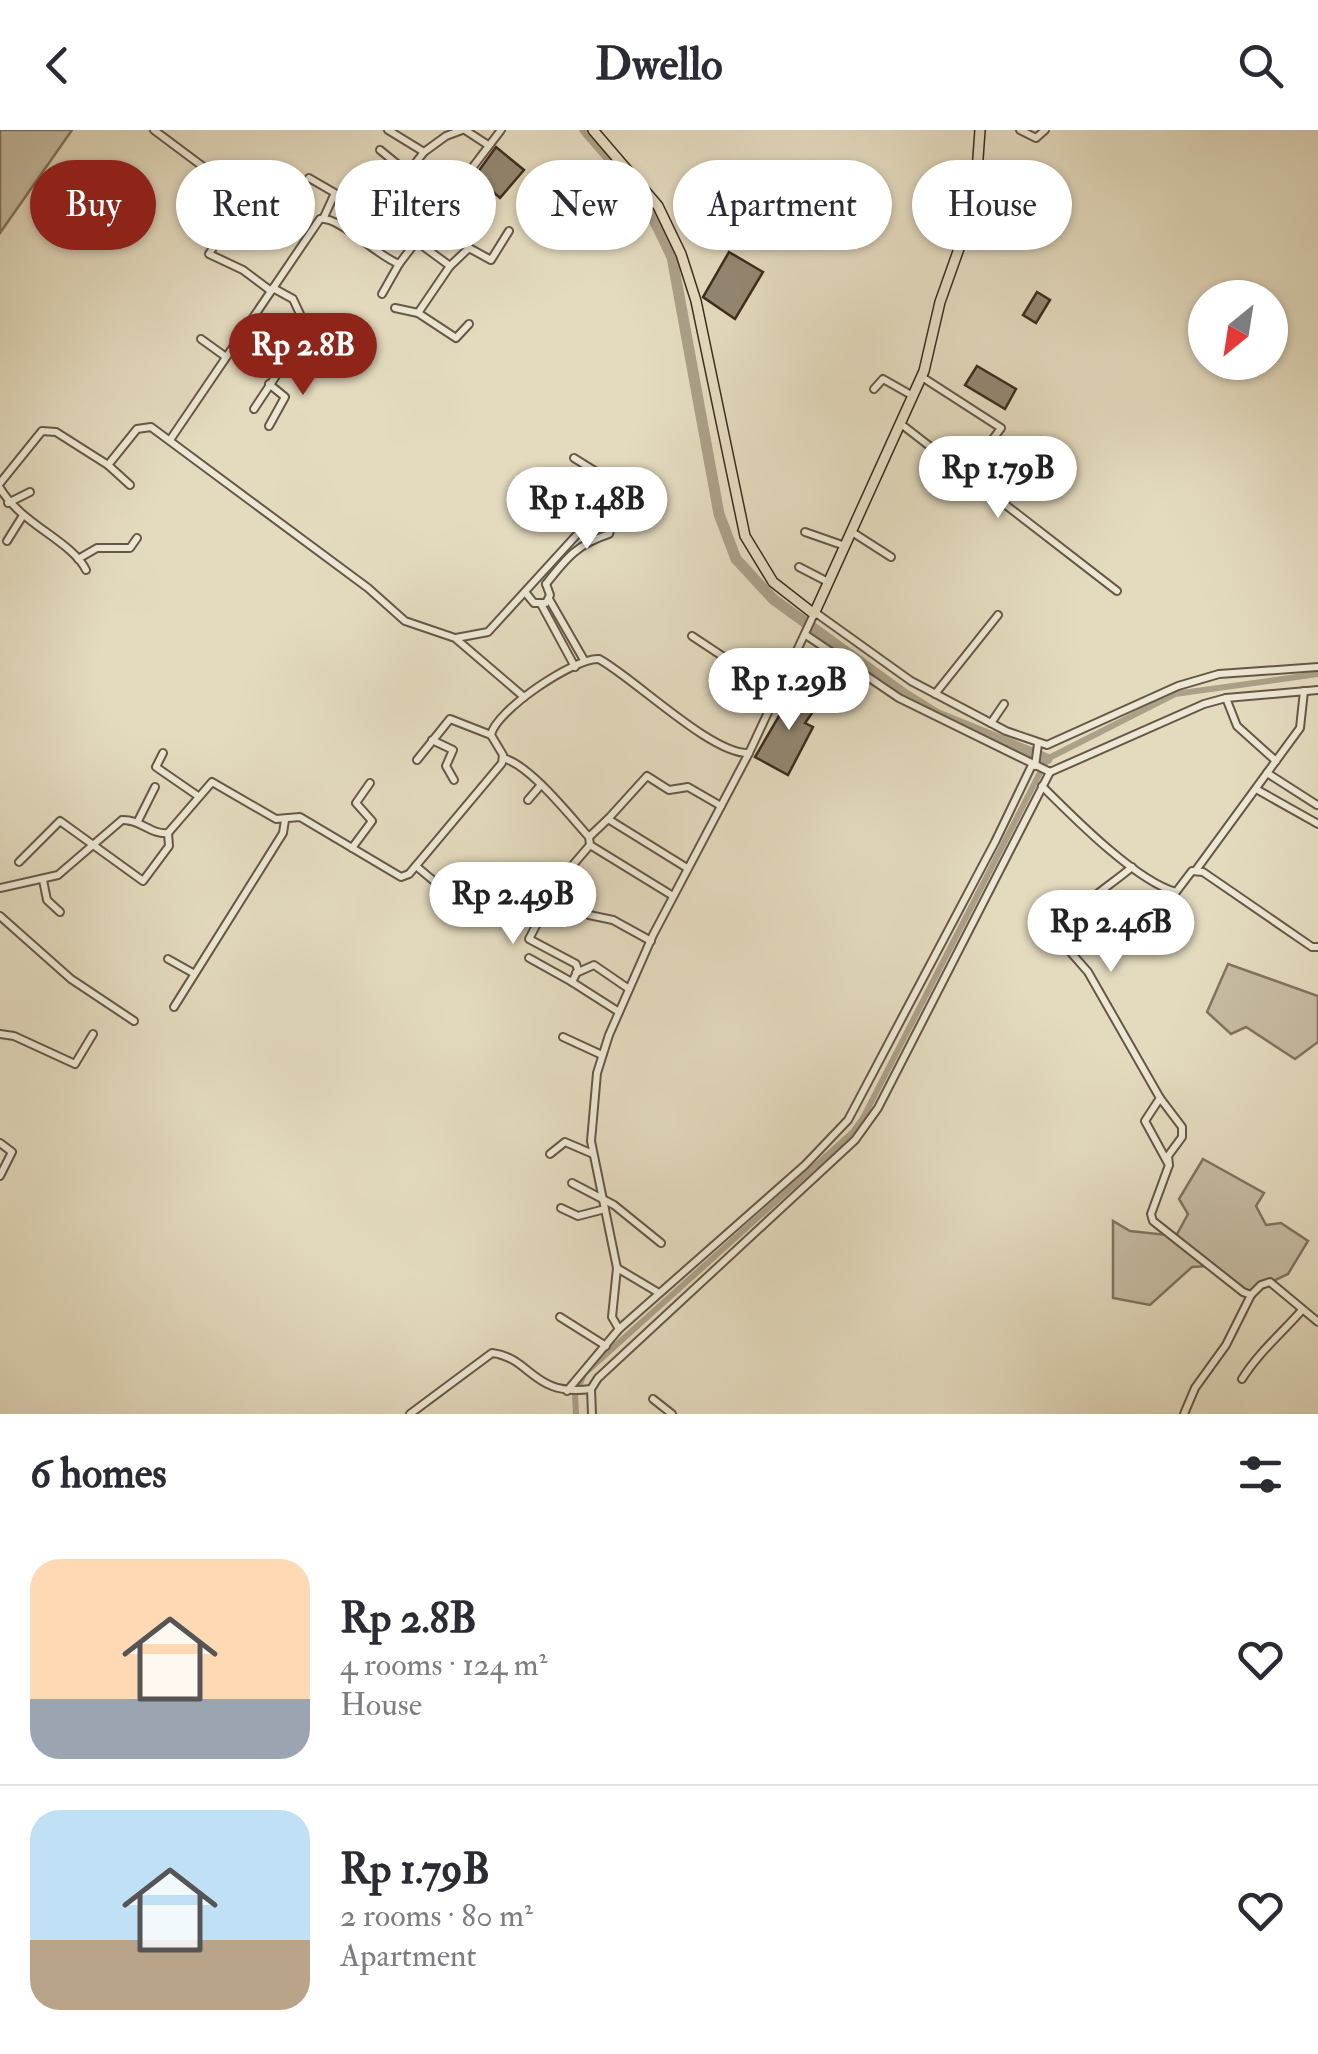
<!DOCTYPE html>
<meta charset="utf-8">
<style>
:root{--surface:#fff;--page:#f2f2f3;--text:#2b2b33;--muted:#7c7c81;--line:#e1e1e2;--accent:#8f2418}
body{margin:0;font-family:"IM FELL Double Pica",serif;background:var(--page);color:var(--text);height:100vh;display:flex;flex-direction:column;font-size:38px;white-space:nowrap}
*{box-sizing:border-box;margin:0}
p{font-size:32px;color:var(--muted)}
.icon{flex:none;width:55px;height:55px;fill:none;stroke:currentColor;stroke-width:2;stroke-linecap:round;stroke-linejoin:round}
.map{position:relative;height:1284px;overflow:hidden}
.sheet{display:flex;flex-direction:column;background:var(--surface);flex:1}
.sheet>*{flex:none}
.banner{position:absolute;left:30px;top:30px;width:1260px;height:90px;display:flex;gap:20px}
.needle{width:65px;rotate:210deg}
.controls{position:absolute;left:1188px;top:150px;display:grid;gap:20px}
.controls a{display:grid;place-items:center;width:100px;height:100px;border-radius:50%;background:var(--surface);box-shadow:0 2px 8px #0004;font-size:50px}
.price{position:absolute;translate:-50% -85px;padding:0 22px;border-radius:35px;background:#fff;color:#222;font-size:32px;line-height:65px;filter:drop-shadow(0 2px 5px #0008)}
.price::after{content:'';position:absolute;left:50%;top:60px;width:30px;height:22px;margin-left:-15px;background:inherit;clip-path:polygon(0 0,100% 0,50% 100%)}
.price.selected{background:var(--accent);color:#fff}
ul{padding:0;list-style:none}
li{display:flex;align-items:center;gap:30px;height:250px;padding:0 30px}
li+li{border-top:2px solid var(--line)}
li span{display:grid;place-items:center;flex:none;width:280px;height:200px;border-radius:30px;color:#555}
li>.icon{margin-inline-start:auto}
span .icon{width:120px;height:120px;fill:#fffc;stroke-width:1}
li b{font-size:42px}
h2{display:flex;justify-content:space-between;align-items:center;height:120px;padding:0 30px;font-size:42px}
.tag{padding:0 35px;border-radius:45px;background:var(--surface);box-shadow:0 2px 8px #0004;font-size:35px;line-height:90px}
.tag.selected{background:var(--accent);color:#fff}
header{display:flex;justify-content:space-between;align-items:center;height:130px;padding:0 30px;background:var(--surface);font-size:45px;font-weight:800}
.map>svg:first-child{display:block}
</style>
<header><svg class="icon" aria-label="back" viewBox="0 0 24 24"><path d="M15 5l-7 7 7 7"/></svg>Dwello<svg class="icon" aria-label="search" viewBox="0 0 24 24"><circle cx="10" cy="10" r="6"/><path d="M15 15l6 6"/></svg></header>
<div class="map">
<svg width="1318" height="1284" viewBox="0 0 1318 1284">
<rect width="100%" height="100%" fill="#e4dbbf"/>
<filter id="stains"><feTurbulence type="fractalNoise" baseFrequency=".002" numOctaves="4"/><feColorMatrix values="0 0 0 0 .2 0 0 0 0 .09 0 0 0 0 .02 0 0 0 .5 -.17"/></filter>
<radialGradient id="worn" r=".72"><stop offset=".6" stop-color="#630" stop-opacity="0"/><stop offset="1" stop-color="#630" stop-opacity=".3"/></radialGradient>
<g fill="#c7bda4" stroke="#827461" stroke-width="2.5">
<path d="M0,0H72L0,103Z"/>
<path d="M1228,834L1318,866V912L1295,929L1246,897L1231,904L1207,882Z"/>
<path d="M1203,1029L1264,1063L1256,1076L1266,1095L1281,1093L1308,1111L1288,1144L1244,1165L1209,1136L1192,1137L1150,1175L1113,1168V1091L1130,1101L1176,1106L1188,1084L1179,1069Z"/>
</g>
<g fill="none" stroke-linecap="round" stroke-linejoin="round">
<path stroke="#aba088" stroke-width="6" d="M576,1284L575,1265L584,1244L853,1002L863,988L1047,629L1175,564L1318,544"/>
<path stroke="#aba088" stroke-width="11" d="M585,0L643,67L672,127L719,384L736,429L773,469L904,564L936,584L1047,629"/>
</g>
<g fill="#938772" stroke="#3c2c1e" stroke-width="2.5">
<path d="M496,17L524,40L500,68L475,46Z"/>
<path d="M729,122L763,142L735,189L703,167Z"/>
<path d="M1037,162L1050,170L1036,193L1023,185Z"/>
<path d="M977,236L1016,259L1005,279L965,255Z"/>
<path d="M796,557L819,573L805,593L813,597L788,645L755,627Z"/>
</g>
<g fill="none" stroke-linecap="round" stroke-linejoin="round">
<g stroke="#665846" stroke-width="10">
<g id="minor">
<path d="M154,0L253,74L254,81L216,113L209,124L243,140L271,161"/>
<path d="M388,0L424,22L446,6L462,0"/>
<path d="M465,0L488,15"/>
<path d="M1020,0L1036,8L1045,0"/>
<path d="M380,20L444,72"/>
<path d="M407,44L424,22"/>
<path d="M309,48L335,63L324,87"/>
<path d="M416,111L450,136L418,183"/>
<path d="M469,118L464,106L479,79"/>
<path d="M450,136L469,118L491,130L509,101"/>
<path d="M382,164L399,134"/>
<path d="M395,178L418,183L456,208L469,194"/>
<path d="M201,209L226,227"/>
<path d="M922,247L1001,298L982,324L960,329L955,335"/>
<path d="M874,259L883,249L913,266"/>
<path d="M254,279L307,199L293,169L273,158"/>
<path d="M901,294L1117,461"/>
<path d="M269,296L285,267L269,254"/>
<path d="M170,310L320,89C339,86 377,126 399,134L501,0"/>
<path d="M108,335L130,355"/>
<path d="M0,353L42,301L56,302L108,335L137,299L151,297L368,458L405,491L455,508L524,567"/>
<path d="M0,358C21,394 73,412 86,440"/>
<path d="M8,373L30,362"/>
<path d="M805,402L845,416"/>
<path d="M852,402L891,427"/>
<path d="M7,411L22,387"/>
<path d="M78,429L97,418H130L137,408"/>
<path d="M799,437L828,452"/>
<path d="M546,454C567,427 578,414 609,404L612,395L603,383"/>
<path d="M525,462L534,473H546L550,465L546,454"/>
<path d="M549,469L584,530"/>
<path d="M541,474L575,537"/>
<path d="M816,483L911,551L1006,601L1047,615L1178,556L1219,544L1318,537"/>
<path d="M806,505L899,568L1050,642L1204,574L1226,568L1318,560"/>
<path d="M692,506L778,563"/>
<path d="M456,508L488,502L593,387L630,363L574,328"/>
<path d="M1304,561L1300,598L1267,643L1317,675"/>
<path d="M935,564L998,485"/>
<path d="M1226,568L1237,596L1276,631"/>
<path d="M991,593L1004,574"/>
<path d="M432,610L453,620L446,636L454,650"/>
<path d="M163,623L156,637L198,666"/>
<path d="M503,628C530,635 569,685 589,707L590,715L673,766"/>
<path d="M417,630L450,589L491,605"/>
<path d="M1035,636L1038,614"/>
<path d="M1042,656C1073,687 1136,751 1176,762L1192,741L1203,742L1312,817H1318"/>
<path d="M1256,659L1318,694"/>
<path d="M528,670L540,656"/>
<path d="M608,689L647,646L669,660L688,657L721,676"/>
<path d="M138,691L155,657"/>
<path d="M589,707L608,689L687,738"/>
<path d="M590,715L560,750L529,809L576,834L578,840L572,852L619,882"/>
<path d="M352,718L372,691L356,673L370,653"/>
<path d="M19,732L60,691L143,751L169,716L168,703"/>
<path d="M416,736L460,773"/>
<path d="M1132,737C1109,757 1067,780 1060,810L1088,842L1160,968L1182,997V1007L1168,1026L1169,1035"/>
<path d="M1196,740L1267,643"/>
<path d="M43,750L47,770L60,782"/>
<path d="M0,758L58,745L122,690C140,689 151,705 168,703L212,652L276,689L300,687L401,747L409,744L502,633L503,625L491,605C495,581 575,527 599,529C634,548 712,625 749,623L814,484"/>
<path d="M553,762L589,785L613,790L651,811"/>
<path d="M0,786L71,849L134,891"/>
<path d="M529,828L572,852"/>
<path d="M168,829L193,843"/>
<path d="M576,843L594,835L629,859"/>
<path d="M174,877L283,703L285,690"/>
<path d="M0,904L14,906L75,934L93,904"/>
<path d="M563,907L602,925"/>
<path d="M1160,968L1145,991L1169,1035L1151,1084L1153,1091L1243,1162L1251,1165L1261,1155L1270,1152L1318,1192"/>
<path d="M0,1013L12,1022L0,1046"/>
<path d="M550,1024L565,1012L593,1024"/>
<path d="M572,1053L614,1075L661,1113"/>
<path d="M561,1078L578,1086L605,1079"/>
<path d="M617,1138L659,1163"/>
<path d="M560,1187L606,1216"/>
<path d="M619,1199L612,1187L617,1138L591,1011L597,943L609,905L653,805L749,623"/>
<path d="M1242,1249C1258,1223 1282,1203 1302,1180"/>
<path d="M567,1261L619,1199L805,1035L848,990L995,712L1032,635"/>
<path d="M653,1269L672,1284"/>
<path d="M410,1284L492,1223C532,1228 532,1267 591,1259"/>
<path d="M592,1284L591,1259L598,1248L855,1010L878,978L1050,642"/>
<path d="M1184,1284L1195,1258L1226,1215L1251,1165"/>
</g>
</g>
<g stroke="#3c2c1e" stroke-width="12">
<path id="major" d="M593,0L658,76L681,124L696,171L745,406L773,452L814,484L924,241L940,172L961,113L976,56L980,0"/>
</g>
<use href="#minor" stroke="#ede8d5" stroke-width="6"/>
<use href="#major" stroke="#e4dbbf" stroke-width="9"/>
</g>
<rect width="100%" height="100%" filter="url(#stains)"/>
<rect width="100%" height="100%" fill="url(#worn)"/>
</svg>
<div class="controls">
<a><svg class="needle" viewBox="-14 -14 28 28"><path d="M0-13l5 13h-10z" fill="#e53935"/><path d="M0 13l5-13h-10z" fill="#7c7c81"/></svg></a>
</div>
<b class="price selected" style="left:303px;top:268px">Rp 2.8B</b>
<b class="price" style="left:998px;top:391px">Rp 1.79B</b>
<b class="price" style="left:587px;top:422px">Rp 1.48B</b>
<b class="price" style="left:789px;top:603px">Rp 1.29B</b>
<b class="price" style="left:513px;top:817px">Rp 2.49B</b>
<b class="price" style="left:1111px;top:845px">Rp 2.46B</b>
<div class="banner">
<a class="tag selected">Buy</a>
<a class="tag">Rent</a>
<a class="tag">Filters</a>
<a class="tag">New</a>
<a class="tag">Apartment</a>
<a class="tag">House</a>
</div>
</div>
<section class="sheet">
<h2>6 homes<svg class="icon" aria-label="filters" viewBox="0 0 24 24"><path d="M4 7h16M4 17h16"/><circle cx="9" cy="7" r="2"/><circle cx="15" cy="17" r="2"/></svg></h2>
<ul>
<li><span style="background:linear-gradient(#ffd9b3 70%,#9aa5b1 0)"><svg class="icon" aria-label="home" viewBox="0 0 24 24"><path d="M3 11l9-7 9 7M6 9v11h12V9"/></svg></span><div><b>Rp 2.8B</b><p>4 rooms · 124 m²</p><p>House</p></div><svg class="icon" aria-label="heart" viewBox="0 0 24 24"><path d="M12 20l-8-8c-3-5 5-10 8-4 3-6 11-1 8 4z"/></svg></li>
<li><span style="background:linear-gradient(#bfe0f5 65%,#b9a48a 0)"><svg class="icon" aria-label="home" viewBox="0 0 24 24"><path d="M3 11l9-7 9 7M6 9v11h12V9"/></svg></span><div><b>Rp 1.79B</b><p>2 rooms · 80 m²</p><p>Apartment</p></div><svg class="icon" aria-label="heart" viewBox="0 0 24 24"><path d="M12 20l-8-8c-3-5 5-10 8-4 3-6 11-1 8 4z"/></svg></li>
</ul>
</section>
